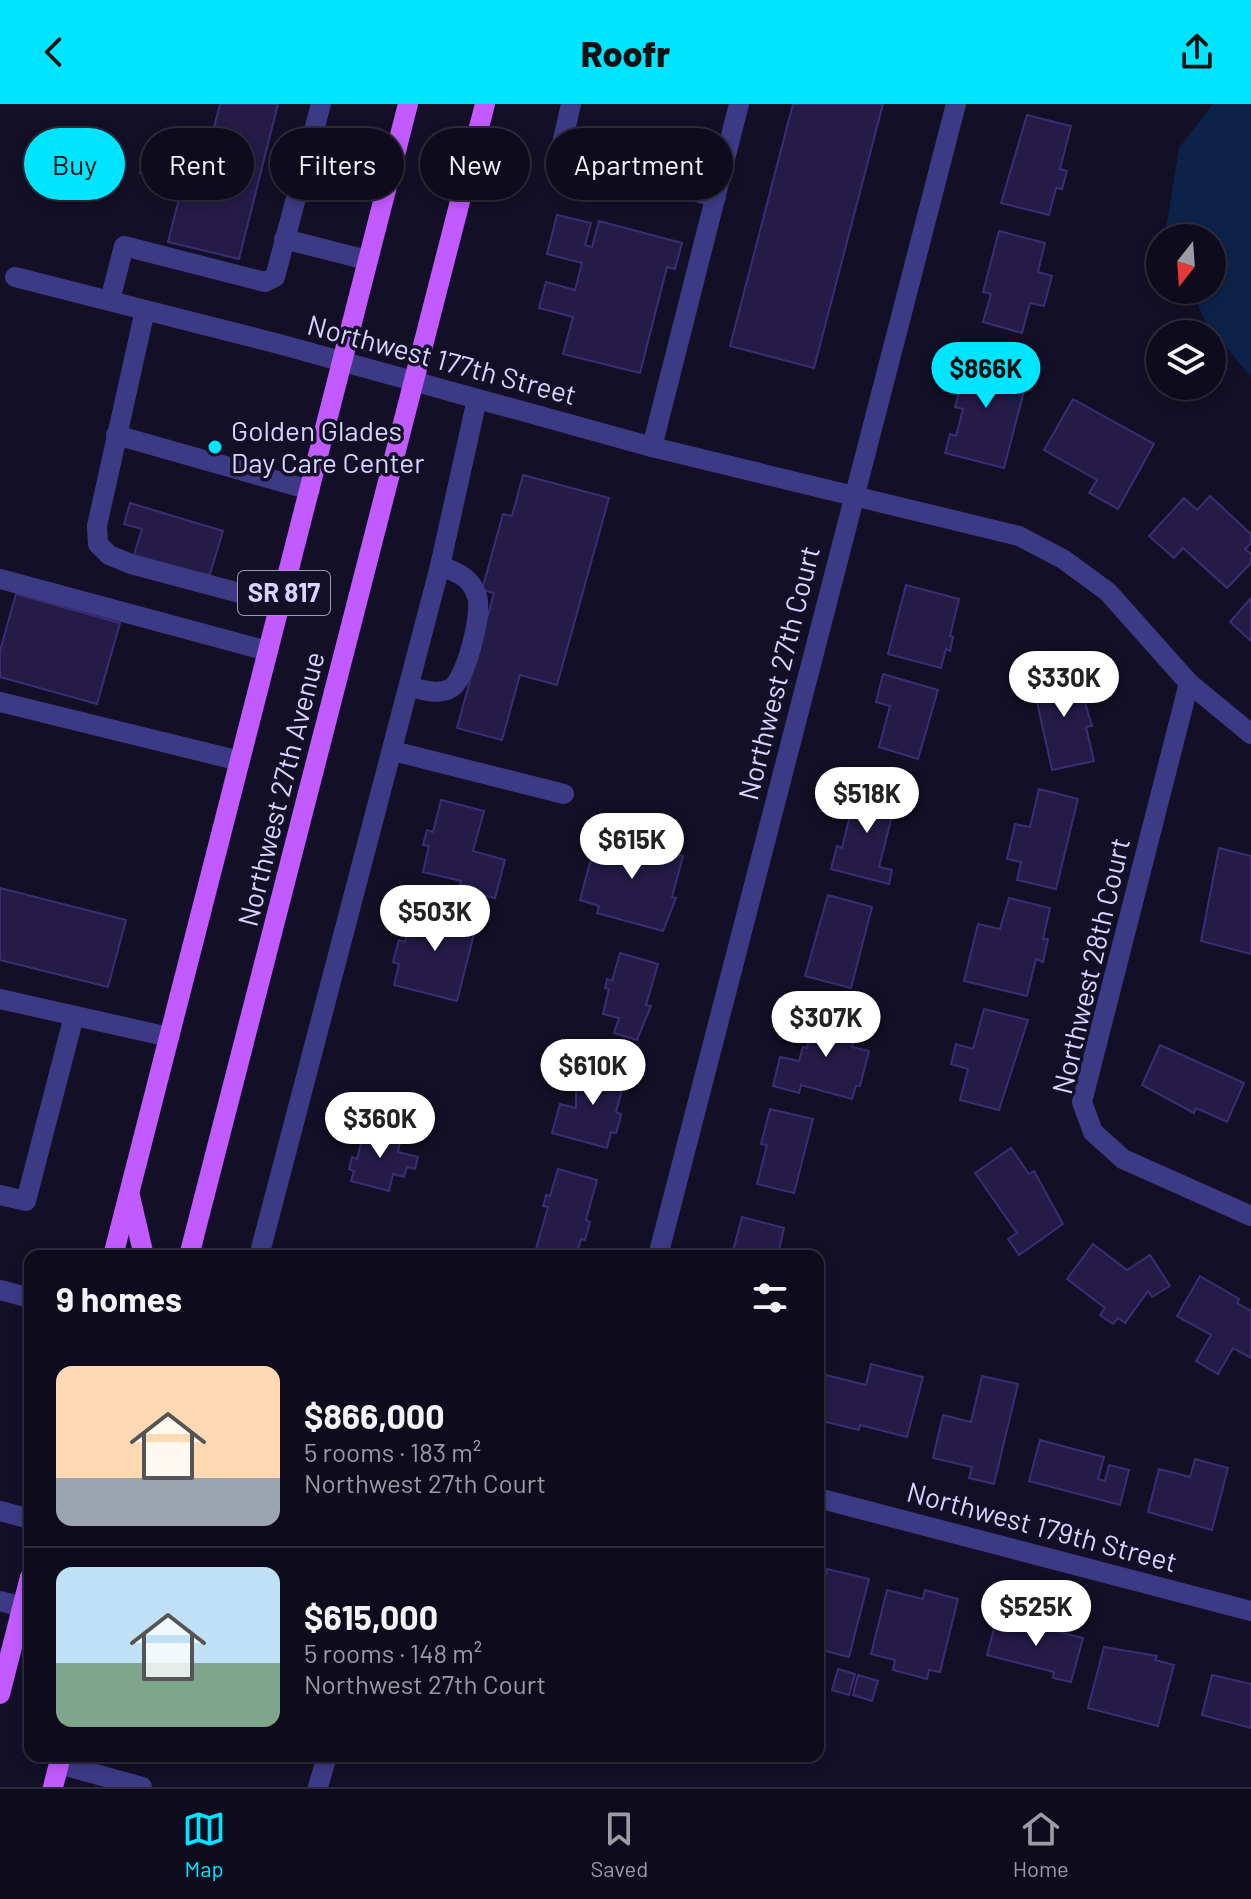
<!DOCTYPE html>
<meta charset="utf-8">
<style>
:root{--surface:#0e0b1c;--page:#1c1929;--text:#f1f3f6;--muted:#9b9ba3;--line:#2e2b3b;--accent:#00e5ff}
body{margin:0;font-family:Barlow,sans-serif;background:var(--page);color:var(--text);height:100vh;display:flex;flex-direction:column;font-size:30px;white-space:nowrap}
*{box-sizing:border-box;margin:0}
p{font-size:26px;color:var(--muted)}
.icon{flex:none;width:44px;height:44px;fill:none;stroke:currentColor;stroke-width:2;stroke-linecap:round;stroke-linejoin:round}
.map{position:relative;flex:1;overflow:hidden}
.details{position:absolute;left:24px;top:1146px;width:800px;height:512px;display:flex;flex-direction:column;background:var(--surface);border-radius:16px;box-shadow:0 4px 12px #0003,0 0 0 2px var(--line)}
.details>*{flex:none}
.top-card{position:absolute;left:24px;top:24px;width:800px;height:72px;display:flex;gap:16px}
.needle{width:52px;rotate:197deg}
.controls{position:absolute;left:1146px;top:120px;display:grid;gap:16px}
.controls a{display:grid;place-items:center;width:80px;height:80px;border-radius:50%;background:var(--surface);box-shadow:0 4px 12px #0003,0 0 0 2px var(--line);font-size:40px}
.price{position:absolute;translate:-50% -68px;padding:0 18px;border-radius:28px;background:#fff;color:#222;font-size:26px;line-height:52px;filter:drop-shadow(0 2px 4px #0008)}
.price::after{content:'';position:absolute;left:50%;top:48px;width:24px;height:18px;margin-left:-12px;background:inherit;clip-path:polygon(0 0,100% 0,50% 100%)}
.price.current{background:var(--accent);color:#111}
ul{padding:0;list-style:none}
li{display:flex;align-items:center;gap:24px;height:200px;padding:0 32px}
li+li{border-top:2px solid var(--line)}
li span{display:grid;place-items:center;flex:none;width:224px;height:160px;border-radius:16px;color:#555}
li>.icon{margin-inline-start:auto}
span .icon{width:96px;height:96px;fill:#fffc;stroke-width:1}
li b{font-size:34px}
h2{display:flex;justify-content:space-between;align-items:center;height:96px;padding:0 32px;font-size:34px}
.pill{padding:0 28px;border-radius:36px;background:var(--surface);box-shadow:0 4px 12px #0003,0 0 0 2px var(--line);font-size:28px;line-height:72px}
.pill.current{background:var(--accent);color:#111}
header{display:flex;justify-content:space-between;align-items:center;height:104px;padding:0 32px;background:var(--accent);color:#111;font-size:36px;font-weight:800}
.tabs{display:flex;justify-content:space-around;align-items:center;height:112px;border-top:2px solid var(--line);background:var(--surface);font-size:22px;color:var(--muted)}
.tabs a{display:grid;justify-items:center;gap:4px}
.tabs .current{color:var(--accent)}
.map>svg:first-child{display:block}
</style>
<header><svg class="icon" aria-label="back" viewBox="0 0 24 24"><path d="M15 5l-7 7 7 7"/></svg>Roofr<svg class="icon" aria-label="share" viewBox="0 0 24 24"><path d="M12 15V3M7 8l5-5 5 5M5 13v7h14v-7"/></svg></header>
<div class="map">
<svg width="1251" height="1683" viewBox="0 0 1251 1683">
<rect width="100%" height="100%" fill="#130f26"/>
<path fill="#0c2248" d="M1213,0H1251V273L1206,219L1191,186H1212V134H1167L1165,131L1179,44Z"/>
<g fill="#241b47" stroke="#3b2d73" stroke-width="2">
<path d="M220,0H278L239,155L168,138L183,79L140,69L147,42L184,51L189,29L211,35Z"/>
<path d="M793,0H883L814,264L730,242Z"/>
<path d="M1027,11L1071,22L1060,65L1067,67L1062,85L1056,84L1049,111L1001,99Z"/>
<path d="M557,111L591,119L585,141L592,143L599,117L682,139L675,165L667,163L640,269L563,250L573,213L539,204L546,178L575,186L582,159L547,150Z"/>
<path d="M999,127L1045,139L1038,168L1052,172L1044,202L1030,199L1022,229L983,218L991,190L983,188Z"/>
<path d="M972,242L1013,253L1005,282L1024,287L1004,364L945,349L950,330L956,332L963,305L955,303Z"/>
<path d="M1073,295L1154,340L1118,405L1089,389L1097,376L1044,346Z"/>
<path d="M523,371L609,394L557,581L520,571L502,636L457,624L494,489L482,486L503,410L512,412Z"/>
<path d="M1210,392L1251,430V439L1245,445L1251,450V459L1227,484L1183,444L1174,454L1149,432L1184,394L1197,406Z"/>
<path d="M130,399L223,427L207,480L132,457L142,425L124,420Z"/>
<path d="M906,481L959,495L950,532L953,533L950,547L946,545L941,564L888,550Z"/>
<path d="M16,490L120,519L97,600L0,573V547Z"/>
<path d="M1251,494V537L1230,518Z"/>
<path d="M1075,565L1092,622L1086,623L1094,657L1052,666L1032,575Z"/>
<path d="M883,570L938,586L918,655L879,643L890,602L876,598Z"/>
<path d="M858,679L898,689L879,763L892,766L889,780L831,765L837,742L842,744Z"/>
<path d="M1039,685L1078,695L1056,785L1017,776L1021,758L1007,755L1015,720L1030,723Z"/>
<path d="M441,696L484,707L473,747L505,756L495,794L459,785L461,777L423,768L429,742L423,741L427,726L433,728Z"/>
<path d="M598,728L683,752L672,793L676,794L663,827L597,809L599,802L580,796Z"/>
<path d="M1219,744L1251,752V850L1201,837Z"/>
<path d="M0,784L126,816L108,883L0,856Z"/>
<path d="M828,791L872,803L851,884L805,872Z"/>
<path d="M1009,794L1050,804L1043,835H1048L1043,858L1036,855L1027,892L964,877L978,820L1000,825Z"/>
<path d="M414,802L477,818L457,897L394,881L399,860L393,858L399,836L405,838Z"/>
<path d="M620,849L658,860L646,901L651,902L637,936L614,929L619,914L603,910L609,885L605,884L607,875L612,877Z"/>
<path d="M984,905L1028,916L999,1006L960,996L968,965L951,960L956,940L973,945Z"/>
<path d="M817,906L859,917L852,943L869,947L860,982H856L852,995L801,981L799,989L773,982L780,953L799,957L803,943L807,944Z"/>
<path d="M1160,941L1244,979L1227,1018L1196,1004L1194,1009L1142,981Z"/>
<path d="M588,957L627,968L616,1008L621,1010L619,1019L616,1029L611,1028L607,1044L552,1029L560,1000L576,1004V982L581,984Z"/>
<path d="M770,1005L813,1015L794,1089L757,1080L767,1041L761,1040Z"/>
<path d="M365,1024L401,1034L398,1048L418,1053L415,1065L407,1063L404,1073L393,1070L389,1087L351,1077L354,1067L349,1065L352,1053L357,1055Z"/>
<path d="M1011,1044L1029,1070L1034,1067L1063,1120L1019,1151L1008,1135L1017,1129L975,1069Z"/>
<path d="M558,1065L597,1076L586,1116L590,1118L585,1136L581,1135L576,1151L534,1152L548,1103L543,1102L545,1096L546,1091L550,1092Z"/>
<path d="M742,1113L784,1124L778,1150L787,1152H738L733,1147Z"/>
<path d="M1093,1140L1127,1166L1150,1151L1170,1182L1152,1193L1148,1187L1125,1219L1118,1214L1113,1220L1100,1211L1105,1204L1067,1175Z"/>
<path d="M1200,1172L1239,1195L1237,1199L1251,1207V1254L1233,1244L1218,1270L1196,1257L1211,1231L1177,1212Z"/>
<path d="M871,1260L923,1273L907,1333L860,1321L859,1326L818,1316L826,1271L866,1281Z"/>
<path d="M982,1272L1018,1280L994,1380L969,1374L972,1363L933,1354L943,1311L971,1318Z"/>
<path d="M1040,1336L1104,1353L1098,1375L1105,1377L1109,1361L1129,1366L1120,1401L1029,1377Z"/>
<path d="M1195,1355L1228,1364L1212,1426L1148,1408L1159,1365L1190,1373Z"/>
<path d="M827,1465L869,1475L849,1553L818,1545V1468L826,1470Z"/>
<path d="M887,1486L923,1495L925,1486L958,1495L940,1568L929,1566L927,1575L893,1566L895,1556L871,1550Z"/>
<path d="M997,1513L1083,1534L1071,1578L1053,1574L1054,1568L987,1551Z"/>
<path d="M1104,1543L1157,1552L1155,1556L1174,1561L1158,1622L1088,1604Z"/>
<path d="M838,1565L855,1570L849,1591L832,1586Z"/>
<path d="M858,1571L878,1577L872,1597L853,1591Z"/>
<path d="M1212,1571L1251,1580V1624L1202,1611Z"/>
</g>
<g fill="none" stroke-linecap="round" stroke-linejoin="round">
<g stroke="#3d3a85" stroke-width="20">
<path d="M571,0L559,53L716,93"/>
<path d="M313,31L394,52"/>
<path d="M284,135L367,156"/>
<path d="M110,196L124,142L265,178L275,173L321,0"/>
<path d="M145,206L97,422L98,440L109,451L131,460L281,500"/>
<path d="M116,331L310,386"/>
<path d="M652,343L739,0"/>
<path d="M0,475L268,547"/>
<path d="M409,583C422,585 439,592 451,584C466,576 483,508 477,492C471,473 457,468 440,462"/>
<path d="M0,598L240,657"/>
<path d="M393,647L564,690"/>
<path d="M0,895L169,933"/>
<path d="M0,1091L26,1097L74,912"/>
<path d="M0,1407L30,1415"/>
<path d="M0,1497L22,1503"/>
<path d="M59,1660L142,1683"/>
<path d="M318,1683L327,1652"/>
</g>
<g stroke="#3d3a85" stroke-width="20">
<path d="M15,173L279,240L652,343L1019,432L1063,455L1108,488L1189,579L1251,630"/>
<path d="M1189,579L1082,998L1093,1028L1123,1055L1251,1112"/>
<path d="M259,1152L440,462L477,295"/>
<path d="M658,1152L956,0"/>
<path d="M0,1186L30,1194"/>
<path d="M818,1394L1251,1507"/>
</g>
<g stroke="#c25bff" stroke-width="20">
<path d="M130,1092L144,1152"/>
<path d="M113,1152L408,0"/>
<path d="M189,1152L485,0"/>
<path d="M0,1590L30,1473"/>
<path d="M53,1683L61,1652"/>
</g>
</g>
<circle fill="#00e5ff" stroke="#130f26" stroke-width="3" cx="215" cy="343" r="8"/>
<g text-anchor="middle" stroke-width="7" stroke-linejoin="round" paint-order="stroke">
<rect fill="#130f26" stroke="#9e99be" stroke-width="2" x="238" y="467" width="92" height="44" rx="6"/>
<g font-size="26" font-weight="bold" fill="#d9d4ff">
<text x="284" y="498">SR 817</text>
</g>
<g font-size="28" fill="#d9d4ff" stroke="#130f26">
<text transform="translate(442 256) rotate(15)" y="10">Northwest 177th Street</text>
<text transform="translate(779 569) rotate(-76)" y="10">Northwest 27th Court</text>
<text transform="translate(281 685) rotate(-76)" y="10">Northwest 27th Avenue</text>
<text transform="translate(1091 862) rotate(-77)" y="10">Northwest 28th Court</text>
<text transform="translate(1042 1423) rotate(15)" y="10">Northwest 179th Street</text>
</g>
<g font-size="28" fill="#d9d4ff" stroke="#130f26" text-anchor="start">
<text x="231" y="337">Golden Glades<tspan x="231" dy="32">Day Care Center</tspan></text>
</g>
</g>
</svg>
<div class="controls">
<a><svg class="needle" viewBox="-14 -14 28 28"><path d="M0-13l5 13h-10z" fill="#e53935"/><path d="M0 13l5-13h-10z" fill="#9b9ba3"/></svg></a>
<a><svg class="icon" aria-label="layers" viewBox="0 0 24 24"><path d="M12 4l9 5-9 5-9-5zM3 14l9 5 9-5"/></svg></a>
</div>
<b class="price current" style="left:986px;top:306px">$866K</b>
<b class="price" style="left:1064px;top:615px">$330K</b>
<b class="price" style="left:867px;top:731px">$518K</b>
<b class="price" style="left:632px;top:777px">$615K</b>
<b class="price" style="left:435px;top:849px">$503K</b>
<b class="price" style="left:826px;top:955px">$307K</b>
<b class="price" style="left:593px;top:1003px">$610K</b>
<b class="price" style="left:380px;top:1056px">$360K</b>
<b class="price" style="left:1036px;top:1544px">$525K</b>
<div class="top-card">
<a class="pill current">Buy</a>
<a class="pill">Rent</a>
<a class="pill">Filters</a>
<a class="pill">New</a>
<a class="pill">Apartment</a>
</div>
<section class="details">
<h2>9 homes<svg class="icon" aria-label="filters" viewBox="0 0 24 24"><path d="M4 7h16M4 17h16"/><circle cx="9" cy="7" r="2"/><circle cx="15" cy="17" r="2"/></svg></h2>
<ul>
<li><span style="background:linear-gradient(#ffd9b3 70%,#9aa5b1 0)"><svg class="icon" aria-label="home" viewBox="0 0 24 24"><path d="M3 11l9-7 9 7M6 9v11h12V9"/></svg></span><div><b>$866,000</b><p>5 rooms · 183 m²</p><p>Northwest 27th Court</p></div></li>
<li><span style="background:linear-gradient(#bfe0f5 60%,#7fa58c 0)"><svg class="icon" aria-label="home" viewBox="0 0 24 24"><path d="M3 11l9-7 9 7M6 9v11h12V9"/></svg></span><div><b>$615,000</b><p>5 rooms · 148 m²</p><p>Northwest 27th Court</p></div></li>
</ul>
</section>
</div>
<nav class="tabs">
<a class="current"><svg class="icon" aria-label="map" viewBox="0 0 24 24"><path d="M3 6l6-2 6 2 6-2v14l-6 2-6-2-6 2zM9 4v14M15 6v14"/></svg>Map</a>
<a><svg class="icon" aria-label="saved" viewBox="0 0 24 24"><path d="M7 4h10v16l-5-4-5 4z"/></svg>Saved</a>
<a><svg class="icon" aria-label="home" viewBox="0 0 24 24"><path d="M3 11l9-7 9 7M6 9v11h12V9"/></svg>Home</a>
</nav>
